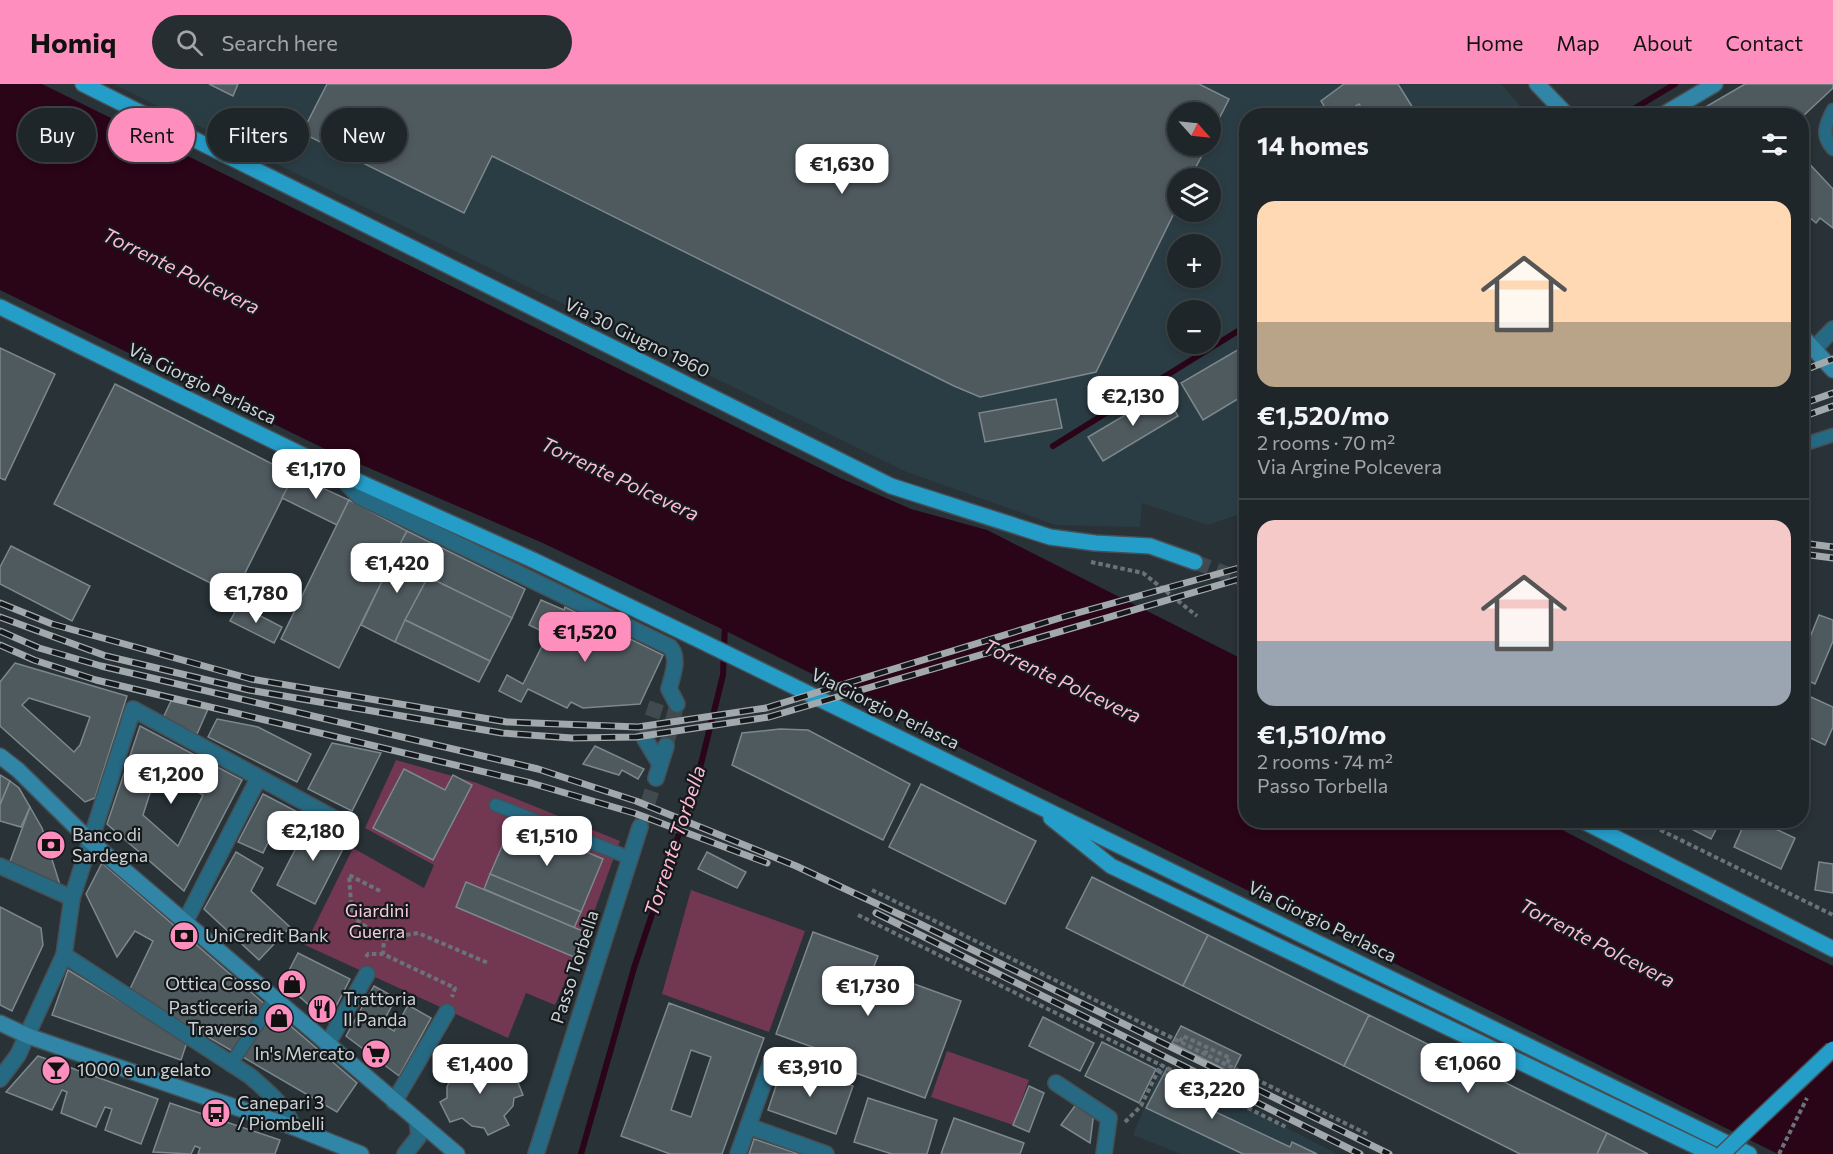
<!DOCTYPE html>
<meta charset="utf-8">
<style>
:root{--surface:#1e2629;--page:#262e31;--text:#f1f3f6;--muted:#a1a5a8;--line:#3c4346;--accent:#fe8ebd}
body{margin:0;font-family:Commissioner,sans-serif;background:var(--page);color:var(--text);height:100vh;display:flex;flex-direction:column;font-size:22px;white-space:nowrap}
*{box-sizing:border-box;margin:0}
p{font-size:20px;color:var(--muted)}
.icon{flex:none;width:33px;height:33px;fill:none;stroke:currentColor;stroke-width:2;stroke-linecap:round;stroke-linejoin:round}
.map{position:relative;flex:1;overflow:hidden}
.sheet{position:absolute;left:1239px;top:24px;width:570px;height:720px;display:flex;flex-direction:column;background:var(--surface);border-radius:24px;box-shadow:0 3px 9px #0003,0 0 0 2px var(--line)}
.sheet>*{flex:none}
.hud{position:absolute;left:18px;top:24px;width:570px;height:54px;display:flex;gap:12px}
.needle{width:39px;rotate:117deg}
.fabs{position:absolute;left:1167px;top:18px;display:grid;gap:12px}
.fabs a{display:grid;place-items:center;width:54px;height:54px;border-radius:50%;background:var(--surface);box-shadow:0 3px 9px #0003,0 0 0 2px var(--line);font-size:30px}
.price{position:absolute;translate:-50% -51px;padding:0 14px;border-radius:12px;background:#fff;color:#222;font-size:20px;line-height:39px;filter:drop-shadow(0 2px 3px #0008)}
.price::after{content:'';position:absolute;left:50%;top:36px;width:18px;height:14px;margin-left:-9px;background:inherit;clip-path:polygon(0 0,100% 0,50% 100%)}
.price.selected{background:var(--accent);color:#111}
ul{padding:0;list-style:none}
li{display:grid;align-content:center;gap:12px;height:318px;padding:0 18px}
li+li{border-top:2px solid var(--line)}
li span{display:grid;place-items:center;height:186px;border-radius:18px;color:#555}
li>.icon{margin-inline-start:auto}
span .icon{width:108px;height:108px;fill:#fffc;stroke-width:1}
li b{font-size:26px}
h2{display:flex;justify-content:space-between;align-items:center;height:72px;padding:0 18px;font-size:26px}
.chip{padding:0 21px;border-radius:27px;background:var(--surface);box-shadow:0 3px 9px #0003,0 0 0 2px var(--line);font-size:21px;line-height:54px}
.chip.selected{background:var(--accent);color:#111}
header{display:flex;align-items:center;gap:36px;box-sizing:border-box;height:84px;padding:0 30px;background:var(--accent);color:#111}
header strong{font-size:28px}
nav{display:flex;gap:33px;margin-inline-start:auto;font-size:21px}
.search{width:420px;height:54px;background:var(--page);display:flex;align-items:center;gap:15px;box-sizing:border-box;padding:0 21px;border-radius:33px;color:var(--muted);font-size:22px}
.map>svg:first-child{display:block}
</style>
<header>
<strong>Homiq</strong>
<div class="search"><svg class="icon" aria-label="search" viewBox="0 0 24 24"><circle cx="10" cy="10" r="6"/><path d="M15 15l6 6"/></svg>Search here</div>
<nav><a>Home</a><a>Map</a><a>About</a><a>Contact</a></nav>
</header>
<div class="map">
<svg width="1833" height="1070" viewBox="0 0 1833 1070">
<rect width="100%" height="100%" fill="#283237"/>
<g fill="#2b3d44" fill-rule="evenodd">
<path d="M113,0H1501L1528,31L1246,32V428L1208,441L1142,419L1140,443L1056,441L907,388ZM1178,28H1210V62H1178ZM1178,94H1210V128H1178ZM1178,160H1210V194H1178ZM1178,226H1210V260H1178Z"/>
<path d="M1163,980L1337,1070H1181L1133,1051Z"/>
</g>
<g fill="#723851">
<path d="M396,676L477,699L620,757L586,850L555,921L526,909L508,954L305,861L353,764L424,804L434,781L365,744Z"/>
<path d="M691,806L805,847L769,948L662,910Z"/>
<path d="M947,967L1029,996L1013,1041L931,1013Z"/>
</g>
<path fill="#2a0417" d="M0,0H42L840,394L911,425L987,446L1246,577V736L1545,737L1622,777L1833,882V1070H1778L726,547L543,459L325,365L0,206Z"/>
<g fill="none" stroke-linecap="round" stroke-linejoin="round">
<g stroke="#2a0417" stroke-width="6">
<path d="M1622,32L1675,0"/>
<path d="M1053,362L1246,242"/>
<path d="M581,1070L634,884L697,696L723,591L725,540"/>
</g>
</g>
<g fill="#4f5a5f" stroke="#7c888d" stroke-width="1.5" fill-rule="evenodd">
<path d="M209,0H238L233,12Z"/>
<path d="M327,0H1199L1229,15L1210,53V28H1178V62H1207L1190,94H1178V121L1096,288L980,313L954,302L492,72L464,129L302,49Z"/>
<path d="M1344,0H1398L1418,32H1366L1359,20L1340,32H1330L1321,17Z"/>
<path d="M1745,0H1833V4L1802,33L1695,29Z"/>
<path d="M1802,72L1833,105V144L1820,134L1816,139L1802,127Z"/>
<path d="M1246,261V310L1203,336L1181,299Z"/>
<path d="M0,264L55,290L5,396L0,394Z"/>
<path d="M115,300L294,391L234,511L54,420Z"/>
<path d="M1164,308L1178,332L1103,377L1088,353Z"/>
<path d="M1056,315L1062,344L985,358L979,329Z"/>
<path d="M294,391L349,416L337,441L282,414Z"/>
<path d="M349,416L407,447L339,584L281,555Z"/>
<path d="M407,447L442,464L434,480L399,462Z"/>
<path d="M11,462L90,502L72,537L0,500V483Z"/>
<path d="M399,462L434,480L395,558L361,541Z"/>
<path d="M442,464L525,505L512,534L428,493Z"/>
<path d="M428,493L512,534L490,577L405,536Z"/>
<path d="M541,516L564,526L565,523L663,571L640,620L583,624L571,618L567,624L528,605L521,618L499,607L507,591L523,600L548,550L529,541Z"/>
<path d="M239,521L282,543L274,559L230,537Z"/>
<path d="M1819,531L1833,536V557L1815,600L1802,594V573Z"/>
<path d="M405,536L490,577L479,598L395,558Z"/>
<path d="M15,579L127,612L95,714L85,718L0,642V598ZM29,614L90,633L80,661L74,668L22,621Z"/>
<path d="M1802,609L1833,623V643L1825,661L1802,650Z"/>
<path d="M171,617L208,625L197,650L163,634Z"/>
<path d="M217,635L258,643L311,670L297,698L208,653Z"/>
<path d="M140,642L242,696L184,807L107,740ZM158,684L203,711L178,762L143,731Z"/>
<path d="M780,645L808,646L910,700L883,756L732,681L742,649Z"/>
<path d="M332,659L381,669L352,727L308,705Z"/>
<path d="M595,662L644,685L638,695L622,686L619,691L583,680Z"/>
<path d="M404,685L445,706L453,691L472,701L433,776L373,744Z"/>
<path d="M0,691L10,697L0,721Z"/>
<path d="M10,697L19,704L30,723L21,743L0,737V721Z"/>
<path d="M921,700L1036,757L1005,820L889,763Z"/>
<path d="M263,710L311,735L301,754L276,742L263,769L238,758Z"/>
<path d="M30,723L42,744L61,804L8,783Z"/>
<path d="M311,735L348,755L315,820L277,801Z"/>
<path d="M1674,736H1721L1711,755Z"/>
<path d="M1746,736H1756L1795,754L1781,785L1734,763Z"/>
<path d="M513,737L603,775L581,828L490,790Z"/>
<path d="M236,768L263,784L251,807L290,843L259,876L204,825Z"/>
<path d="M707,768L746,788L737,804L698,785Z"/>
<path d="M1819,778L1833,780V809L1815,806Z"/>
<path d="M102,779L267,922L234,968L129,907L153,857L135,847L117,873L86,810Z"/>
<path d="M490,790L581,828L574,844L484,805Z"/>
<path d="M1092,793L1208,851L1183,902L1066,844Z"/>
<path d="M466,798L585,848L574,873L456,823Z"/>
<path d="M0,823L41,844L43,861L12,927L0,921Z"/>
<path d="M813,848L878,872L873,885L961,917L925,1014L831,980L835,971L776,950Z"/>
<path d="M1208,851L1369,931L1344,982L1183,902Z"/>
<path d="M298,869L350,895L328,938L283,898Z"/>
<path d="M68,886L187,958L181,976L52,931Z"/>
<path d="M374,902L396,914L382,940L394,947L408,921L431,934L399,992L346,952Z"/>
<path d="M669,919L764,954L722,1070H670L621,1052ZM691,966L711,973L691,1033L671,1026Z"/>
<path d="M272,926L357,999L337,1028L241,972Z"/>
<path d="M1369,931L1607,1049L1597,1070H1520L1344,982Z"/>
<path d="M1043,933L1094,959L1080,987L1029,962Z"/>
<path d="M1181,942L1241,971L1232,989L1172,959Z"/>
<path d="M1102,958L1156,985L1139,1019L1085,992Z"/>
<path d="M479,969L482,980L495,981L505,994L515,991L523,1011L514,1014L513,1022L504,1032L509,1041L488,1051L484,1044L472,1042L462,1034L450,1038L440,1018L447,1014V1003L451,994L459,988L453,978Z"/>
<path d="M38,972L158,1015L141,1060L105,1046L112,1025L105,1023L96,1043L61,1029L67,1008L62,1006L52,1026L6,1008Z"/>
<path d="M784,978L853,1002L836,1050L768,1026Z"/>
<path d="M1167,984L1195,998L1186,1014L1290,1063L1292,1058L1317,1070H1243L1146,1024Z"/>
<path d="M1029,1002L1044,1009L1029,1048L1013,1041Z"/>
<path d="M868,1014L937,1036L927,1070H892L854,1058Z"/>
<path d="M170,1019L280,1056L275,1070H198L200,1064L195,1062L191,1070L153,1068Z"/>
<path d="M1077,1019L1094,1028L1090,1059L1061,1041Z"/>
<path d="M954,1034L1024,1059L1020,1070H941Z"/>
<path d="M1607,1049L1648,1070H1597Z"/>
<path d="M754,1055L790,1067L800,1070H749Z"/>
</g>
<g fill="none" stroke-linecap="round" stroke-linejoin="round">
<g stroke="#414a4f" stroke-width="15" stroke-dasharray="15 8" stroke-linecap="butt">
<path d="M645,655L658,615"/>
<path d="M666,662L677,620"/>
<path d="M640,743L656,694"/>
</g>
<path stroke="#414a4f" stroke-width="15" stroke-dasharray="15 8" stroke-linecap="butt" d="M1195,478L1246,497"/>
<g stroke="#464f54" stroke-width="15">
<g id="lane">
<path d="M1833,26C1825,41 1821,52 1833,65"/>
<path d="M1802,361L1833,351"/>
<path d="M496,721L630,774"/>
<path d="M230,981L274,916"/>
</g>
</g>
<g stroke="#464f54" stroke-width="18">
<g id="street">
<path d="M1814,265L1833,245"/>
<path d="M335,387L360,413L670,563C680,575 672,592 669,605"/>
<path d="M669,605L677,620"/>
<path d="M645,655L660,680"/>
<path d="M656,694L666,662"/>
<path d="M0,782L72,814"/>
<path d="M185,838L258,695"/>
<path d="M64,871L250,992C268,1008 285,1021 293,1043"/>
<path d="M327,961L367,890"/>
<path d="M0,995L18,971L64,871L72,814L133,625L337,736"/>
<path d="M1056,999L1109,1034L1104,1070"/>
<path d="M394,1018L447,928"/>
<path d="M748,1042L773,973"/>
<path d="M405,1070L419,1052L417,1036"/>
<path d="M536,1070L640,743"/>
<path d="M738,1070L748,1042L826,1070"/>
</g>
</g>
<g stroke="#464f54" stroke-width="18">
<g id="secondary">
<path d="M1537,0L1568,32"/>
<path d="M1661,32L1715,0"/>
<path d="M1802,252L1833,286"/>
<path d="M0,672L18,686L89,756L457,1070"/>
<path d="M0,939L28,952L293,1043L361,1070"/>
</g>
</g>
<g stroke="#464f54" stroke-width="18">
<g id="primary">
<path d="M83,0L891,402L1050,453L1095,459L1150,462L1195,478"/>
<path d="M0,223L335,387L533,476L699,556L1749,1070"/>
<path d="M1051,734L1111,782L1712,1070"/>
<path d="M1581,736L1833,865"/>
</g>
</g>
<g stroke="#6a7377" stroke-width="4" stroke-dasharray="4.5 3" stroke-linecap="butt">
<path d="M1091,478L1143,489L1197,532"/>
<path d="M1640,736L1833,831"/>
<path d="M872,806L1369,1051"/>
<path d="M380,807L349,791L352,833L384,855L383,870"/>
<path d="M858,831L1286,1043"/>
<path d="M384,855L418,849L488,879"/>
<path d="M366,873L368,870H383L455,904L452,913"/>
<path d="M1180,958L1183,952L1230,974L1226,981"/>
<path d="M1201,977L1208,964"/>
<path d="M1158,987L1189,1002"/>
<path d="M1125,1038L1141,1022L1161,981"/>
<path d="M1779,1070L1807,1014"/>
</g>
<use href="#lane" stroke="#266983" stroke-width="12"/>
<use href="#street" stroke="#266983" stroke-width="15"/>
<use href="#secondary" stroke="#3186a7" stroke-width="15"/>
<use href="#primary" stroke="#249dc8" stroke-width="15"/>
<g stroke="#a2a9ad" stroke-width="7">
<g id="rail">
<path d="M1802,287L1833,275"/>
<path d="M1802,320L1833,309"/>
<path d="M1802,333L1833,322"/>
<path d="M1802,459L1833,463"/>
<path d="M1802,470L1833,474"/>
<path d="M0,519L52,540L251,595L507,638L638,643L766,624L1063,533L1246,482"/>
<path d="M0,533L106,572L249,606L502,649L572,654L636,653L769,633L1246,493"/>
<path d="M0,547L39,564L101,582L538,685L636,717L796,782L918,839L1389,1070"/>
<path d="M0,561L34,576L96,596L531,699L634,729L767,779"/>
<path d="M876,829L1360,1070"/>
</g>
</g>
<use href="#rail" stroke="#15191b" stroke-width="4.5" stroke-dasharray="14" stroke-linecap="butt"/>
<g stroke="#464f54" stroke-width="18" stroke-linecap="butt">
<path id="primary-bridge" d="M1722,1070L1833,965"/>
</g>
<use href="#primary-bridge" stroke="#249dc8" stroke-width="15"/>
</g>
<defs>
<g id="bank-disc" transform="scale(1.5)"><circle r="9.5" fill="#fe8ebd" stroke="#15191b"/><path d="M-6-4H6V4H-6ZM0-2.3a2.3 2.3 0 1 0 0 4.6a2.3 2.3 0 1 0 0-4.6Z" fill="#111"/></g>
<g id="shop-disc" transform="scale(1.5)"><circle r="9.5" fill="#fe8ebd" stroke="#15191b"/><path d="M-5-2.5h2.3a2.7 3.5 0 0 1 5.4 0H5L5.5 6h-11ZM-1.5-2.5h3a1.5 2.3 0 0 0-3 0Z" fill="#111"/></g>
<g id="restaurant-disc" transform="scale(1.5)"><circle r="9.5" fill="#fe8ebd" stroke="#15191b"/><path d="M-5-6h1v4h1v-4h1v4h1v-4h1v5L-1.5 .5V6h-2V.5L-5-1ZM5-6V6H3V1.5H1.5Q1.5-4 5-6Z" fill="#111"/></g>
<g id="supermarket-disc" transform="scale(1.5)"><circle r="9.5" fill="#fe8ebd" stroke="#15191b"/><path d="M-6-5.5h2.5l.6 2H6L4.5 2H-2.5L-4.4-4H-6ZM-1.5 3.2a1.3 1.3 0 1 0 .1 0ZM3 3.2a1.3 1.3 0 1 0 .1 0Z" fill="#111"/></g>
<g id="bar-disc" transform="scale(1.5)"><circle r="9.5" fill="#fe8ebd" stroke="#15191b"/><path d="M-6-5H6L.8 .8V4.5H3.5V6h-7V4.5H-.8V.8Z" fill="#111"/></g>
<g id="bus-disc" transform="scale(1.5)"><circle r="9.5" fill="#fe8ebd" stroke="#15191b"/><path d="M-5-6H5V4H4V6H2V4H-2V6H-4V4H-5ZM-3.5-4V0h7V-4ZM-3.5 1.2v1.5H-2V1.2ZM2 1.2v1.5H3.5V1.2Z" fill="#111"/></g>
</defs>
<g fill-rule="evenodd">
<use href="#bank-disc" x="51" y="761"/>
<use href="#bank-disc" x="184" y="852"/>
<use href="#shop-disc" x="292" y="900"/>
<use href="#restaurant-disc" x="322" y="925"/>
<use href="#shop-disc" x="279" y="934"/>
<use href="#supermarket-disc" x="376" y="970"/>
<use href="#bar-disc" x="56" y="986"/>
<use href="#bus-disc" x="216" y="1029"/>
</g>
<g text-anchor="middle" stroke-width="4.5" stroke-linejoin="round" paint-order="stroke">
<g font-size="18" fill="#cdd3d6" stroke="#15191b">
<text transform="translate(637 254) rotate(26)" y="6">Via 30 Giugno 1960</text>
<text transform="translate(202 300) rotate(26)" y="6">Via Giorgio Perlasca</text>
<text transform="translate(885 625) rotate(26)" y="6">Via Giorgio Perlasca</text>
<text transform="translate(1322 838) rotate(26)" y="6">Via Giorgio Perlasca</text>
<text transform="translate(575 883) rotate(-72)" y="6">Passo Torbella</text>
</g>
<g font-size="18" fill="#cdd3d6" stroke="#15191b" text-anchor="start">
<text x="72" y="757">Banco di<tspan x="72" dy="21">Sardegna</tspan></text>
<text x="205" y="858">UniCredit Bank</text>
<text x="271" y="906" text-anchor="end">Ottica Cosso</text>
<text x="343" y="921">Trattoria<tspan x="343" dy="21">Il Panda</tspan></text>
<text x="258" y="930" text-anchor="end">Pasticceria<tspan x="258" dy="21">Traverso</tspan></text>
<text x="355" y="976" text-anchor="end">In's Mercato</text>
<text x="77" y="992">1000 e un gelato</text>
<text x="237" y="1025">Canepari 3<tspan x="237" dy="21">/ Piombelli</tspan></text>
</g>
<g font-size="18" fill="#f9cbdc" stroke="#15191b">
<text x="377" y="833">Giardini<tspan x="377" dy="21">Guerra</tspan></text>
</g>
<g font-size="20" font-style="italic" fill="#feb9d4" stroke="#15191b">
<text transform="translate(181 187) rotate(26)" y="7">Torrente Polcevera</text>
<text transform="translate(620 395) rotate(25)" y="7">Torrente Polcevera</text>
<text transform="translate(1062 597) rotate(25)" y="7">Torrente Polcevera</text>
<text transform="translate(675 757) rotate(-72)" y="7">Torrente Torbella</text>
<text transform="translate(1597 859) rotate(27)" y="7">Torrente Polcevera</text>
</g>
</g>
</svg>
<div class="fabs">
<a><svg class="needle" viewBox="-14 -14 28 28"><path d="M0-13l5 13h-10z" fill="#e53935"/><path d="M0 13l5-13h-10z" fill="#a1a5a8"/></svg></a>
<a><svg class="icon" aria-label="layers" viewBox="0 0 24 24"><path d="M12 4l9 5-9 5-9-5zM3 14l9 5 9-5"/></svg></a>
<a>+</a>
<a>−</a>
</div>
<b class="price" style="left:842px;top:111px">€1,630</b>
<b class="price" style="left:1133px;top:343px">€2,130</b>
<b class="price" style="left:316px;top:416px">€1,170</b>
<b class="price" style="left:397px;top:510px">€1,420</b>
<b class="price" style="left:256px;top:540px">€1,780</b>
<b class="price selected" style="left:585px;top:579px">€1,520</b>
<b class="price" style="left:171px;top:721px">€1,200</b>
<b class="price" style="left:313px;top:778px">€2,180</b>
<b class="price" style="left:547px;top:783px">€1,510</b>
<b class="price" style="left:868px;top:933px">€1,730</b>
<b class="price" style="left:1468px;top:1010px">€1,060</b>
<b class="price" style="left:480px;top:1011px">€1,400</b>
<b class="price" style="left:810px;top:1014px">€3,910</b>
<b class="price" style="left:1212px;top:1036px">€3,220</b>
<div class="hud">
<a class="chip">Buy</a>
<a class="chip selected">Rent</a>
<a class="chip">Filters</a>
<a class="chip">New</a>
</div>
<section class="sheet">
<h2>14 homes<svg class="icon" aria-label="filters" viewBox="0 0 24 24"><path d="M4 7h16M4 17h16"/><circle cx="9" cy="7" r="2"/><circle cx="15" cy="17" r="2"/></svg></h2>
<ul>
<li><span style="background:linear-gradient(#ffd9b3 65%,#b9a48a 0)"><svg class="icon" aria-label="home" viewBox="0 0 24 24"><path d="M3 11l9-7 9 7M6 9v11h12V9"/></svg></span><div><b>€1,520/mo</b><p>2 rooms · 70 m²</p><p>Via Argine Polcevera</p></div></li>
<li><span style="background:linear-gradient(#f6c9c9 65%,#9aa5b1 0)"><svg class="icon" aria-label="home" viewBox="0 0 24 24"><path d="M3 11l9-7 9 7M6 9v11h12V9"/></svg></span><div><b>€1,510/mo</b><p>2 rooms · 74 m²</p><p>Passo Torbella</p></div></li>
</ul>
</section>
</div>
